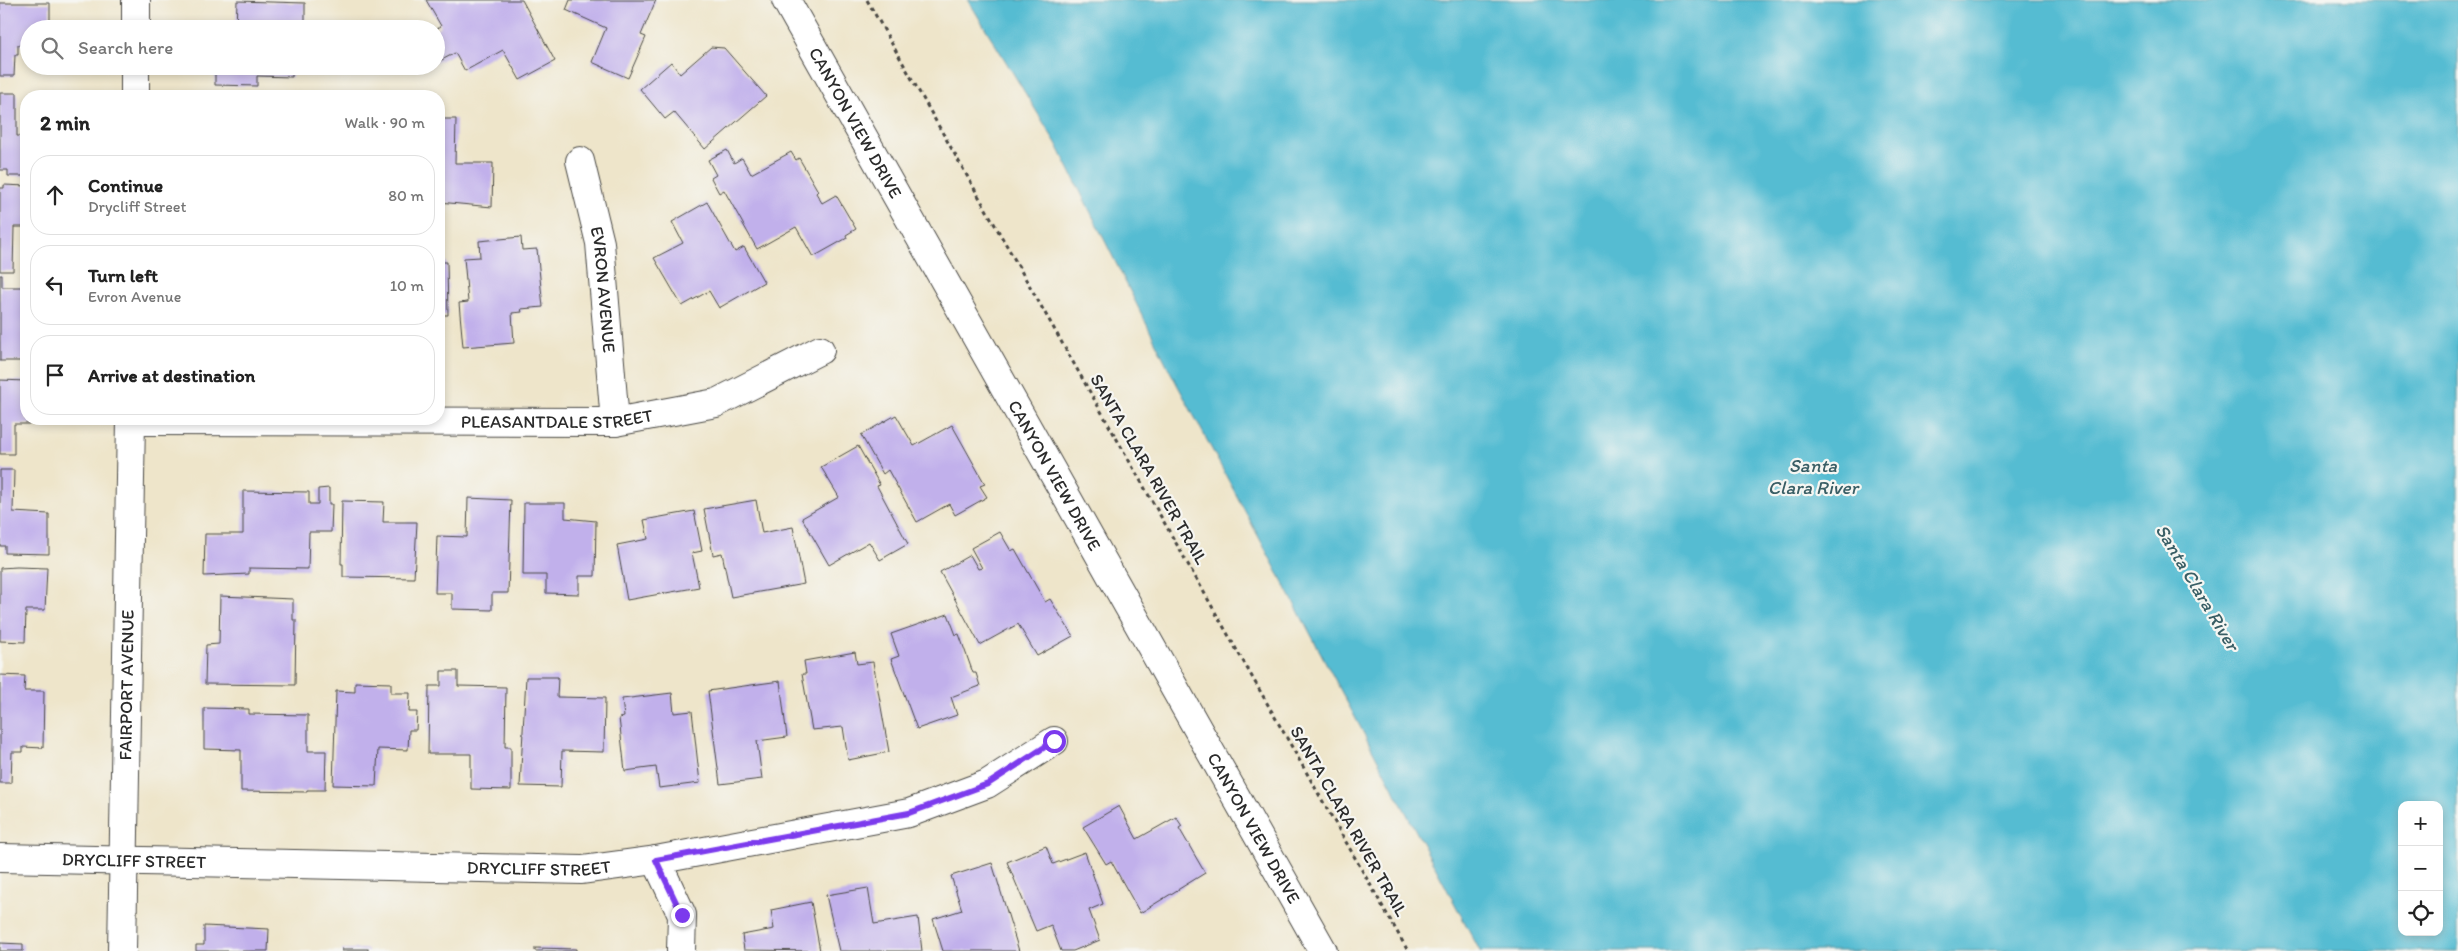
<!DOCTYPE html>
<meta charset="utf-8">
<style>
body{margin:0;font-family:Itim,sans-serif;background:#f6f6f6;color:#222}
.controls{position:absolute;right:15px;bottom:15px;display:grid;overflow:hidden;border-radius:10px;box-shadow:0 2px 8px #0003}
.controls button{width:45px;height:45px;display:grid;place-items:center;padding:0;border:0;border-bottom:1px solid #e0e0e0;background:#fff;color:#222;font:25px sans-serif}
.stop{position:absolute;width:15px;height:15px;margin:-11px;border:4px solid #7c3aed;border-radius:50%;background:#fff}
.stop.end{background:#7c3aed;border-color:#fff;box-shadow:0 1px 5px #0008}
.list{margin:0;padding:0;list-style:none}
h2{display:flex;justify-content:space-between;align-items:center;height:65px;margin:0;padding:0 20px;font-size:21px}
h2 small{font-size:16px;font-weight:400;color:#767676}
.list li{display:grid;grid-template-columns:32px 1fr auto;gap:15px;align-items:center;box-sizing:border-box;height:80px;margin:0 10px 10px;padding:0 10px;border:1px solid #e0e0e0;border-radius:20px}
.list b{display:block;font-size:19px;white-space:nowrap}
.list p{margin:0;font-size:16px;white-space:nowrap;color:#767676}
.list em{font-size:16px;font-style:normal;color:#767676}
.icon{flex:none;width:28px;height:28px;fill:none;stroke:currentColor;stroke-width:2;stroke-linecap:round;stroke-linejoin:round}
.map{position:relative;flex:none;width:2458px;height:951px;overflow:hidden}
.search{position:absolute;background:#fff;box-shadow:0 2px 8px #0003;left:20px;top:20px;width:425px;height:55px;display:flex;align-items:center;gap:12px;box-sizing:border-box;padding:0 18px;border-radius:28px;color:#767676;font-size:19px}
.panel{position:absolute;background:#fff;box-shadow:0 2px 8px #0003;left:20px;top:90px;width:425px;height:335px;border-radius:20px}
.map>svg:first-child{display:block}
</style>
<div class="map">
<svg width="2458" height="951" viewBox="0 0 2458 951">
<rect width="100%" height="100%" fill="#f6f6f2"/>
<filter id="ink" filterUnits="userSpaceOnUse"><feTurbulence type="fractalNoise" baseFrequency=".02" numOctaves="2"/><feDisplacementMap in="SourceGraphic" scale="10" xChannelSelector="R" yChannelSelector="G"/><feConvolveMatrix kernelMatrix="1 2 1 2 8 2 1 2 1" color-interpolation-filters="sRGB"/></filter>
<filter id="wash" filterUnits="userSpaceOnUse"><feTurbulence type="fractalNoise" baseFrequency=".0096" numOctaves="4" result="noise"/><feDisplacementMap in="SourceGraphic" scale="20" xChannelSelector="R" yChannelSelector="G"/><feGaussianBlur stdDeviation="1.12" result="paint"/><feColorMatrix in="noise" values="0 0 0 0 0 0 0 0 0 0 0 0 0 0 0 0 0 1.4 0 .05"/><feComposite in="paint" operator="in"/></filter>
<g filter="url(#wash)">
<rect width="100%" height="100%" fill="#eee5ca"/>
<!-- water -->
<path fill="#54bcd2" stroke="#40747e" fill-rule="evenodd" d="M968 0H2458V951H1480L1170 371 1056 143ZM2402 805H2439V932H2402Z"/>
<g id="blocks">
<!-- building -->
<g fill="#c1b0eb">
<path d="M426 0H522L555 61 520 80 503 50 465 71 455 53 436 63V29L441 26Z"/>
<path d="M570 0H656L641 35 646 37 628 78 592 62 606 28 566 10Z"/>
<path d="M237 1 305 3V29H236Z"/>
<path d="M0 3H50V29H29V45H18V55H15L14 76H0Z"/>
<path d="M711 47 724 48 766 96 705 149 674 112 665 119 640 89 671 62 680 74Z"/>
<path d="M215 66H292V77L257 76V86L215 85Z"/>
<path d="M0 93H17V136H26V176H8V170H0Z"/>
<path d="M440 119H456L455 163H493L492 207 439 202Z"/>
<path d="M727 150 734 163 742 158 751 174 791 152 796 160 799 158 818 191 816 193 822 203 836 195 856 229 846 235 847 238 813 257 796 227 757 249 724 190 719 193 711 178 716 175 708 160Z"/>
<path d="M4 185 26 186V227H14L13 271H0V188H4Z"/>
<path d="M707 202 735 252 744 247 764 282 719 308 709 291 682 306 654 258 683 243 672 222Z"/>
<path d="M521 237 522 250 537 249 543 307 521 309 522 312 512 313 514 343 463 347 459 303 468 302 464 258 480 257 479 241Z"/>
<path d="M439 262H447L448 315H439Z"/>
<path d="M0 275H2V287H26V361H0Z"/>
<path d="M0 380 26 381V419H51V424H14V454H0Z"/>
<path d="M896 415 914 446 952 425 985 484 980 486 987 497 955 515 949 504 917 522 888 470 883 474 861 435Z"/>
<path d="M858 446 880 485 877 486 908 544 880 560 869 542 829 565 802 518 839 497 821 467Z"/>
<path d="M0 470H14L13 512 49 514V554L5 553V546H0Z"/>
<path d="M329 488V504H332L331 532H309L308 569 249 568V574L204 576 205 534H243V491L309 492V504H318V489Z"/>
<path d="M468 498 511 500 508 593H492V610L452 609V593H435L437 536 467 537Z"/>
<path d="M756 500 762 533 793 527 804 584 731 597 722 553 713 555 704 509Z"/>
<path d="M342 501 384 502 383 522H417L414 578 343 577V564H341Z"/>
<path d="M524 503H565V518L596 521 595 576H579V594L546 593V575H523Z"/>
<path d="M694 511 702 551 692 553 699 587 627 600 617 545 648 539 644 520Z"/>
<path d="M1000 532 1011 551 1015 549 1045 602 1050 599 1073 636 1037 656 1018 624 980 645 940 572 970 555 978 569 982 568 971 548Z"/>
<path d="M17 567 47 568 45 610H26L25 642 0 641V568Z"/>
<path d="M220 596 293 599V620H296L295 685 205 684 206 645 219 644Z"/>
<path d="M948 614 956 635 959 634 973 673H976L980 686 951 697 957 715 917 729 891 659 899 656 891 634Z"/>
<path d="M855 652 857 664 873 662 889 752 848 760 843 727 812 730 802 674H806L804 661Z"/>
<path d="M441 671H458V686L506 687 505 747H511V790L471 789V754H428L429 686H441Z"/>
<path d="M0 675 25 676 24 691H44L43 748 23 747V752H12L11 783H0Z"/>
<path d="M526 677H558L557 697 605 698 604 752 562 751 561 787 520 786Z"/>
<path d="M780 681 787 737 757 741 762 779 720 784 708 691Z"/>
<path d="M355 682 391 683V693H410L409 712H417L416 730H409L408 750 378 749 376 786 333 785 336 691 355 692Z"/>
<path d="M672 693 674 713 692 711 700 783 659 788 656 767 625 771 619 718 624 717 622 699Z"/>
<path d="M204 708 249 709V714L308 715V751H326L325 790H307V792L241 791V750L204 749Z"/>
<path d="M1119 806 1137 839 1176 817 1182 826 1179 828 1205 873 1140 913 1111 861 1106 864 1083 827Z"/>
<path d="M1046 846 1053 864 1085 852 1103 904 1089 910 1100 940 1073 951H1061L1051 925 1036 931 1007 862Z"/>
<path d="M992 863 1019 951H943L933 919 962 910 951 876Z"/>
<path d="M868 888 874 924 918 917 922 951H839L826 895Z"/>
<path d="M811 902 820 951 744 950 742 935 774 929 771 910Z"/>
<path d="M204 926 269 929 268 951H196V945H204Z"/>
<path d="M0 943 23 944V951H0Z"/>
<path d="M535 948 576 949V951H535Z"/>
<rect x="342" y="949" width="26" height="2"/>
</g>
</g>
</g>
<g filter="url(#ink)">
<use href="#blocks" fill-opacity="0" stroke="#484743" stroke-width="1"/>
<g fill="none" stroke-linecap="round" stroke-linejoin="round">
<defs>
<g id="minor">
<path id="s1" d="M786 0 1323 951"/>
<path d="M136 29V0"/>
<path d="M135 96V66"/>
<path id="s2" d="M580 161 600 243 615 422"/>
<path id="s3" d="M131 421 615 422 716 403 820 350"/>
<path id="s4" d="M0 858 582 870 656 860 909 813 987 784 1054 741"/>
<path d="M656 860 682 915 681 951"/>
<path id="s5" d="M122 951 131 419"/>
</g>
</defs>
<!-- minor casing -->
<use href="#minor" stroke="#484743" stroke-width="30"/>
<!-- path -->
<path stroke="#484743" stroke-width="3" stroke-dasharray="4 4" stroke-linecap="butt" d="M867 0 1408 951"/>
<!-- minor -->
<use href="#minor" stroke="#fff" stroke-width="28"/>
</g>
</g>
<g fill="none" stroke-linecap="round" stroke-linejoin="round" filter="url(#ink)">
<!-- route -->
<path stroke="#7c3aed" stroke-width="6" d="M682 915 656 860 909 813 988 784 1054 741"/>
</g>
<g text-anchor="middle" stroke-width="4.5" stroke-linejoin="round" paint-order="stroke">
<!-- street labels -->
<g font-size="18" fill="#2b2b2b" stroke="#f6f6f2">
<text dy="6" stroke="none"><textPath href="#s1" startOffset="141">CANYON VIEW DRIVE</textPath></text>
<text dy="6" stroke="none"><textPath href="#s2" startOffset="131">EVRON AVENUE</textPath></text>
<text dy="6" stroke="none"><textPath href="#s3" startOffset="426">PLEASANTDALE STREET</textPath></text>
<text transform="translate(1149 469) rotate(60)" y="6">SANTA CLARA RIVER TRAIL</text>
<text dy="6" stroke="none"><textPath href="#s1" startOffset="546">CANYON VIEW DRIVE</textPath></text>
<text dy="6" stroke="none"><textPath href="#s5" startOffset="266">FAIRPORT AVENUE</textPath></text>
<text transform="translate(1349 821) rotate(60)" y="6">SANTA CLARA RIVER TRAIL</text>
<text dy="6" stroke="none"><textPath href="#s1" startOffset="951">CANYON VIEW DRIVE</textPath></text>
<text dy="6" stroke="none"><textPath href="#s4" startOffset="134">DRYCLIFF STREET</textPath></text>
<text dy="6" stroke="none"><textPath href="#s4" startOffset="539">DRYCLIFF STREET</textPath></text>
</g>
<!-- water labels -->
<g font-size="19" font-style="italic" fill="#395e65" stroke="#f6f6f2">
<text x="1813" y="472">Santa<tspan x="1813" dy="22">Clara River</tspan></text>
<text transform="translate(2198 587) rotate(59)" y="7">Santa Clara River</text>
</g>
</g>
</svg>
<div class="controls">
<button>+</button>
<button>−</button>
<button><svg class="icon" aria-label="locate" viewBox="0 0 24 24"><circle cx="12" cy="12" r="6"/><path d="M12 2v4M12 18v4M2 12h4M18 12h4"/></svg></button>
</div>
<div class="stop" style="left:1054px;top:741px"></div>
<div class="stop end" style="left:682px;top:915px"></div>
<div class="search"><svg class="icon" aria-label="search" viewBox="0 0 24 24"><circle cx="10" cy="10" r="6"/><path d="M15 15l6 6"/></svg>Search here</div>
<section class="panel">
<h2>2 min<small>Walk · 90 m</small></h2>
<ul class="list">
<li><svg class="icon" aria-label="ahead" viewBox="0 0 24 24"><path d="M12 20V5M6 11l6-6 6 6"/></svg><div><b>Continue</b><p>Drycliff Street</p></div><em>80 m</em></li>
<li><svg class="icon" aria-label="left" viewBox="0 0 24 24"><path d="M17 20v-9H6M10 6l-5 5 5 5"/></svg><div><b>Turn left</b><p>Evron Avenue</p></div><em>10 m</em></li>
<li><svg class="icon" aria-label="arrive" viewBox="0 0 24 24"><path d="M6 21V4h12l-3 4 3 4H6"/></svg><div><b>Arrive at destination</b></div></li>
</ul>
</section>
</div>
